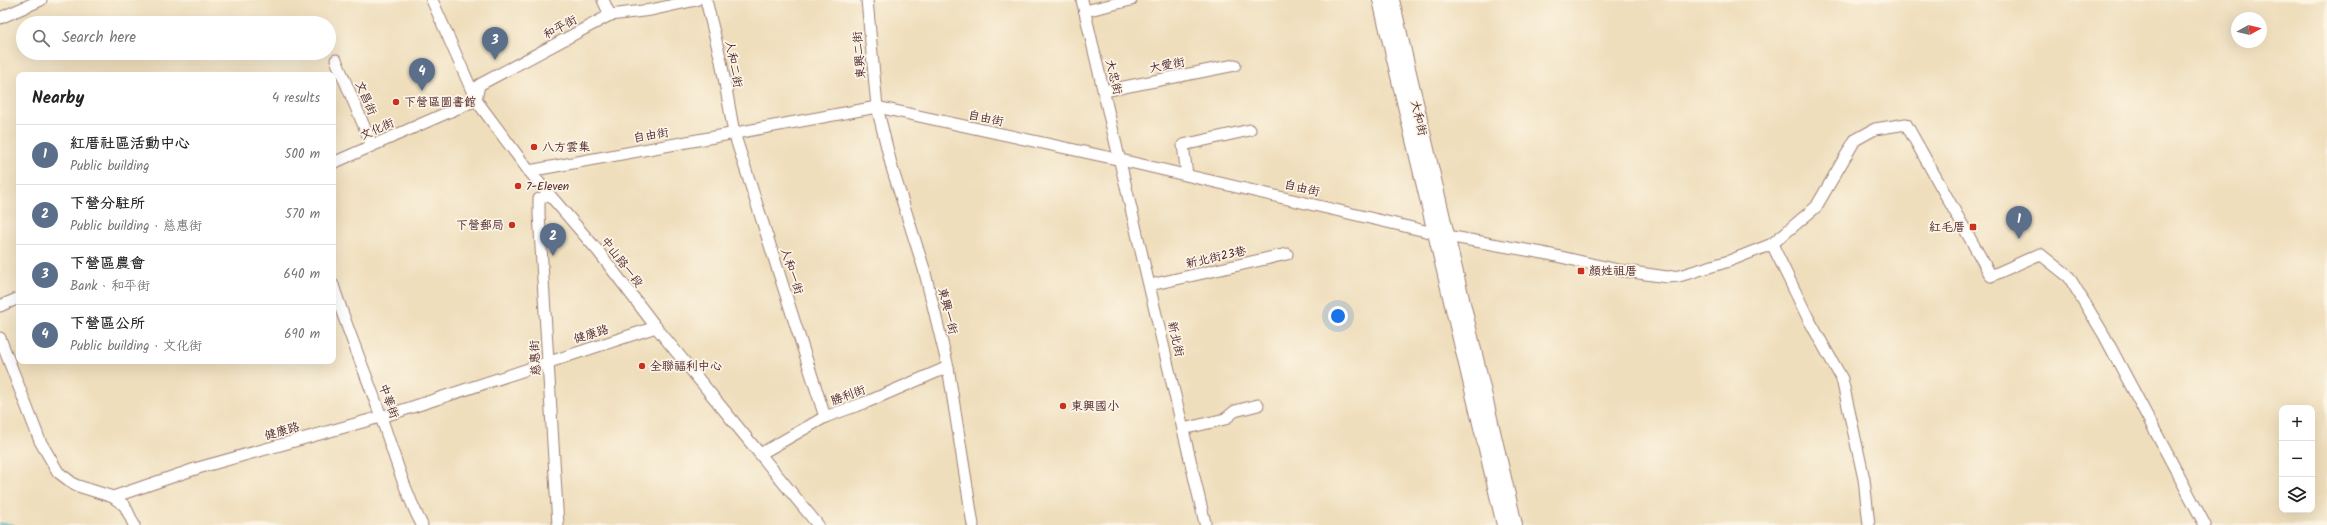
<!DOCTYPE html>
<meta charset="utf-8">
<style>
body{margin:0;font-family:Kalam,"LXGW WenKai TC",sans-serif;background:#f2f2f2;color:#222}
.controls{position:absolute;right:12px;bottom:12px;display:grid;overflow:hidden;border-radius:8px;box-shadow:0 4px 16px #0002}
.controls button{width:36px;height:36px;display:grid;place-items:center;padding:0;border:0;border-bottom:1px solid #e0e0e0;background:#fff;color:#222;font:20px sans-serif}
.compass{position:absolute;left:2231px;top:12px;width:36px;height:36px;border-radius:50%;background:#fff;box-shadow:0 4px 16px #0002;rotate:82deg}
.you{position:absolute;left:1338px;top:316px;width:14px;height:14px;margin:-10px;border:3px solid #fff;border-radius:50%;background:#1a73e8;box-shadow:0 0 0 6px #1a73e833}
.badge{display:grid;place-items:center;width:26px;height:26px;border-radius:50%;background:#c8321e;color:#fff;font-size:13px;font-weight:700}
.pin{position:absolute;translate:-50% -33px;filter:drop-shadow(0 1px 2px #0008)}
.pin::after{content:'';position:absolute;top:21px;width:14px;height:12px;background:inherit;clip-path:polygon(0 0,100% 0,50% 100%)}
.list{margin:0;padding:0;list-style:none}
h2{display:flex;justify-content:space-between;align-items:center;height:52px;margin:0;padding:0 16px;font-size:17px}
h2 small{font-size:13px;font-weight:400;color:#767676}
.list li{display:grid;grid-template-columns:26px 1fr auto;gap:12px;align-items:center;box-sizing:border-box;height:60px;padding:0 16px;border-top:1px solid #e0e0e0}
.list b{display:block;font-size:15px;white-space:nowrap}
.list p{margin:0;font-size:13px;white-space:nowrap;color:#767676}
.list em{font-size:13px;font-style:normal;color:#767676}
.icon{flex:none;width:22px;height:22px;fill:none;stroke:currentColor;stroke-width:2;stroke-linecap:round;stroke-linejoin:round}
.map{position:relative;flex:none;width:2327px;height:525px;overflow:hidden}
.search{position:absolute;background:#fff;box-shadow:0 4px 16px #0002;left:16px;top:16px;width:320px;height:44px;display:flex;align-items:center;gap:10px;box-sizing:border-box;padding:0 14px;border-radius:22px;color:#767676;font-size:15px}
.panel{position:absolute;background:#fff;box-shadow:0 4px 16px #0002;left:16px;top:72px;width:320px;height:292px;border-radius:8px}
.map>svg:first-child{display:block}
</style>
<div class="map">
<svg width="2327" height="525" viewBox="0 0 2327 525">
<rect width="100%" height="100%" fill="#fcf5e5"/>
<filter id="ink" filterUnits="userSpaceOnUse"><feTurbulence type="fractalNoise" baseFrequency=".025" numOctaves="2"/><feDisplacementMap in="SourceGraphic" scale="8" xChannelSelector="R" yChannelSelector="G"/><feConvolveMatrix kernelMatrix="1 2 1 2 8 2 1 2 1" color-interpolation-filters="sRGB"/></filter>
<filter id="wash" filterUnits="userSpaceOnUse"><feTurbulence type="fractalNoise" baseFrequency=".012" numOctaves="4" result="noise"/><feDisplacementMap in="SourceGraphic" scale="16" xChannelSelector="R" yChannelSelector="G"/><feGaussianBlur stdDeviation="0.9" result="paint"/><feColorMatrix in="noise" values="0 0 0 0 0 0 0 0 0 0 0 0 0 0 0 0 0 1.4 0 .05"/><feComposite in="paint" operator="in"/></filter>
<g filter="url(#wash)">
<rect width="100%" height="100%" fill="#efdebc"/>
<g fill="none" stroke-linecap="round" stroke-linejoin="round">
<!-- stream -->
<path stroke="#3faebb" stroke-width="2.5" d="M0 524 13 525"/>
</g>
</g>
<g filter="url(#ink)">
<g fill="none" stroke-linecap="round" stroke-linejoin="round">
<defs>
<g id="minor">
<path d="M432 0 476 100 529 171 598 251 656 327 818 525"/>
<path d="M603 0 610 15"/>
<path d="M706 0 721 61 734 133 825 417"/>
<path d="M867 0 877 107 892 168 924 269 948 367 973 525"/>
<path d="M1082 0 1205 523"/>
<path d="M1085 11 1131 0"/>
<path d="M0 18 41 0"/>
<path d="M336 60 372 145"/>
<path d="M1104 91 1235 65"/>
<path d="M476 100 479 85 610 15 651 10 696 0"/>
<path d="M333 163 476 100"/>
<path d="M529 171 877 107 1121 160 1447 236 1543 253 1618 270 1667 277 1679 276 1729 261 1772 244 1816 207 1855 140 1875 129 1906 124 1991 276 2040 254 2069 277 2104 335 2205 525"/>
<path d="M1187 175 1183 145 1250 130"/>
<path d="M549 195 539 199V214L558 525"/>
<path d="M1772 244 1808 318 1842 379 1864 479 1869 525"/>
<path d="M333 285C347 330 366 373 381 417 394 454 404 490 422 525"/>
<path d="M1150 285 1287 254"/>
<path d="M0 306 19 298"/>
<path d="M0 338 40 441 58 472 75 485 113 497 198 468 391 414 656 327"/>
<path d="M1183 429 1225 419 1235 411 1258 405"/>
<path d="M760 454 825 417 867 402 948 367"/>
<path d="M113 497 125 506 134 525"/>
</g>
<g id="major">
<path d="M1380 0 1504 525"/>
<path d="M1392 0 1515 525"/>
</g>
</defs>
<!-- minor casing -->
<use href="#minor" stroke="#9c7e74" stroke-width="13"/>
<!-- major casing -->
<use href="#major" stroke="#9c7e74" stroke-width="16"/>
<!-- minor -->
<use href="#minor" stroke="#fff" stroke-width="11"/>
<!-- major -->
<use href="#major" stroke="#fff" stroke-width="14"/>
</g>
</g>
<!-- markers -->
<g fill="#c8321e" stroke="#fcf5e5" stroke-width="1.5">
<circle cx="396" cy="102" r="4"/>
<circle cx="534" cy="147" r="4"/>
<circle cx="518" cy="186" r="4"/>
<circle cx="512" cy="225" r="4"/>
<rect x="1969" y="223" width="8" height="8" rx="2"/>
<rect x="1577" y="267" width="8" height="8" rx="2"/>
<circle cx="642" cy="366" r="4"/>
<circle cx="1063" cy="406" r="4"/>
</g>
<g text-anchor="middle" stroke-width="3.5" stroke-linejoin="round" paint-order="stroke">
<!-- street labels -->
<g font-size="12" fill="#4a1f2b" stroke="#fcf5e5">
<text transform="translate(560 27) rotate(-28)" y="4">和平街</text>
<text transform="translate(859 55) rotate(-95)" y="4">東興二街</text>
<text transform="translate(734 64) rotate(79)" y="4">人和二街</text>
<text transform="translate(1167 65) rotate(-11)" y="4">大愛街</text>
<text transform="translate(1114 77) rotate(76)" y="4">大忠街</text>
<text transform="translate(366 98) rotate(67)" y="4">文昌街</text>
<text transform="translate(986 118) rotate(12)" y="4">自由街</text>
<text transform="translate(1419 118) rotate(77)" y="4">大和街</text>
<text transform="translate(377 129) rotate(-24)" y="4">文化街</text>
<text transform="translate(651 135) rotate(-10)" y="4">自由街</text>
<text transform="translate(1302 188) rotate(13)" y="4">自由街</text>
<text transform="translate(1216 257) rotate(-13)" y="4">新北街23巷</text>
<text transform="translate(622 262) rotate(52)" y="4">中山路一段</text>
<text transform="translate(792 271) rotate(72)" y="4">人和一街</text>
<text transform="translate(948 311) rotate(76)" y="4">東興一街</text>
<text transform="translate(591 334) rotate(-17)" y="4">健康路</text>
<text transform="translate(1176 339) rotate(77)" y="4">新北街</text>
<text transform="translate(535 358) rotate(-93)" y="4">慈惠街</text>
<text transform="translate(848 395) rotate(-20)" y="4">勝利街</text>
<text transform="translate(389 401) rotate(70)" y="4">中華街</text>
<text transform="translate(282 431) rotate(-16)" y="4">健康路</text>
</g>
<!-- poi labels -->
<g font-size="12" fill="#4a1f2b" stroke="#fcf5e5" text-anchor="start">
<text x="404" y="106">下營區圖書館</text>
<text x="542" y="151">八方雲集</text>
<text x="526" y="190">7-Eleven</text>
<text x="504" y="229" text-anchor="end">下營郵局</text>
<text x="1965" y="231" text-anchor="end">紅毛厝</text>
<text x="1589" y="275">顏姓祖厝</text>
<text x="650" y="370">全聯福利中心</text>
<text x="1071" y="410">東興國小</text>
</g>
</g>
</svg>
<div class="controls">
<button>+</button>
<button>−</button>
<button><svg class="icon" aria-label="layers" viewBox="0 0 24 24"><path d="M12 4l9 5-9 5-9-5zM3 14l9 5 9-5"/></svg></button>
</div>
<svg class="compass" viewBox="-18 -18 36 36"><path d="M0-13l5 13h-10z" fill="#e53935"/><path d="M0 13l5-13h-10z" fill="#767676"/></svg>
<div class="you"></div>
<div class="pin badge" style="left:2019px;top:239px;background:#5c6f8a">1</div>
<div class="pin badge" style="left:553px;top:256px;background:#5c6f8a">2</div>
<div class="pin badge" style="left:495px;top:60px;background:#5c6f8a">3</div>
<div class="pin badge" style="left:422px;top:91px;background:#5c6f8a">4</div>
<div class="search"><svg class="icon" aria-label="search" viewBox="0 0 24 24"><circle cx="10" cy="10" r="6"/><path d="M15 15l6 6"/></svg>Search here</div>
<section class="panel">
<h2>Nearby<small>4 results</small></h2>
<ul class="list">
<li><span class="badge" style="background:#5c6f8a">1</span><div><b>紅厝社區活動中心</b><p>Public building</p></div><em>500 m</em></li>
<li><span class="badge" style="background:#5c6f8a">2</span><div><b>下營分駐所</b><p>Public building · 慈惠街</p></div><em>570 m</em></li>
<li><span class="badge" style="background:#5c6f8a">3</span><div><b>下營區農會</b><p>Bank · 和平街</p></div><em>640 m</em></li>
<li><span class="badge" style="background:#5c6f8a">4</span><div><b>下營區公所</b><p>Public building · 文化街</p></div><em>690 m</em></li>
</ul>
</section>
</div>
